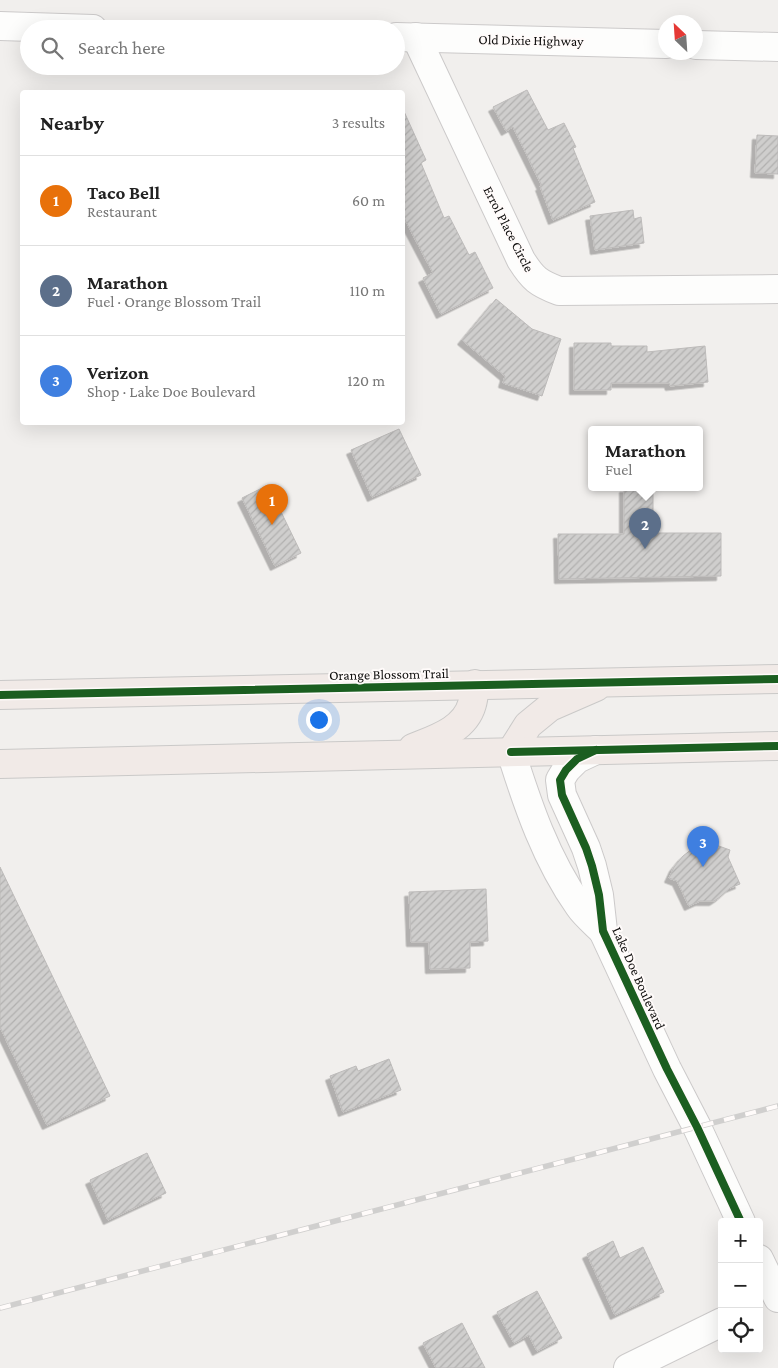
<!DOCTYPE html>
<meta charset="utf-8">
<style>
body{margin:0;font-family:"Crimson Pro",serif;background:#f2f2f2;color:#222}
.controls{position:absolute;right:15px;bottom:15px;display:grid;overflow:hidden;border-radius:5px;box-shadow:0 5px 20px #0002}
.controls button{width:45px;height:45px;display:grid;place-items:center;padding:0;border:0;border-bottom:1px solid #e0e0e0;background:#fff;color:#222;font:25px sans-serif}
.compass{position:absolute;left:658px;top:15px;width:45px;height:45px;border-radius:50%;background:#fff;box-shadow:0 5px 20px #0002;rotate:335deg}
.you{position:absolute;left:318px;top:719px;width:18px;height:18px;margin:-12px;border:4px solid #fff;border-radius:50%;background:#1a73e8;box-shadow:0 0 0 8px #1a73e833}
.badge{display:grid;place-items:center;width:32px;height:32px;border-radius:50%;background:#5f5d5c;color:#fff;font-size:16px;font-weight:700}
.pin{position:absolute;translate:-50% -41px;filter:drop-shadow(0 1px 2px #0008)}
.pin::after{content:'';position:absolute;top:26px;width:18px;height:15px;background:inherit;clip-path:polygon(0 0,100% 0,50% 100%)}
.popup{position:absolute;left:588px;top:426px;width:115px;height:65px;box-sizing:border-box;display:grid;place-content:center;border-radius:5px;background:#fff;filter:drop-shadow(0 1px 4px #0005);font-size:16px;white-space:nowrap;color:#767676}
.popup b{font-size:19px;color:#222}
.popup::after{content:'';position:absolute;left:50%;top:100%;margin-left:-10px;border:10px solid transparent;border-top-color:#fff}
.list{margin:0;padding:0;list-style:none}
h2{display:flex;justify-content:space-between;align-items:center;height:65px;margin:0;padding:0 20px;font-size:21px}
h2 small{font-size:16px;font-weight:400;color:#767676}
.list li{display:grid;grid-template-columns:32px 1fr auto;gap:15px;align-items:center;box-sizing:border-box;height:90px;padding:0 20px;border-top:1px solid #e0e0e0}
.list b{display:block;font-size:19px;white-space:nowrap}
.list p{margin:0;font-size:16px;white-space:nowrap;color:#767676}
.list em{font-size:16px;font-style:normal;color:#767676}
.icon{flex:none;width:28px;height:28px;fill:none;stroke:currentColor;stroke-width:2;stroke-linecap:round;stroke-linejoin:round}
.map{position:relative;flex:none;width:778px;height:1368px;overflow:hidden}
.search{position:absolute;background:#fff;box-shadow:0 5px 20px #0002;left:20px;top:20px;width:385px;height:55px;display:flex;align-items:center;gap:12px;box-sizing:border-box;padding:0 18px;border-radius:28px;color:#767676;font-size:19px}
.panel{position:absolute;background:#fff;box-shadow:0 5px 20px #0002;left:20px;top:90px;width:385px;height:335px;border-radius:5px}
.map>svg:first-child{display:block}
</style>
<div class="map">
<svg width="778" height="1368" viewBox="0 0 778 1368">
<defs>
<pattern id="building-hatch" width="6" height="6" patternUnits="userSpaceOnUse" patternTransform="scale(1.25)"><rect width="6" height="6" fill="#cfcecd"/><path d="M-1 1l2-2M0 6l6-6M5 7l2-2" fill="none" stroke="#b1b0af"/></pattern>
<filter id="shadow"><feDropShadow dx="-4.5" dy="4.5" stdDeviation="0" flood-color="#0004"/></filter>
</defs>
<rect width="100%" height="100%" fill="#f1efed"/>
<!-- building -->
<g fill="url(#building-hatch)" stroke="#bdbbba" filter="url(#shadow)">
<path d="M527 90 548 130 564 123 576 147 573 148 595 202 553 220 540 186H542L513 127 506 131 493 107Z"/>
<path d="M402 107 426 160 421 163 444 218 449 216 469 255 475 252 493 288 441 314 423 278 433 273 402 214Z"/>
<path d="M757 135 778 136V174L755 173Z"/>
<path d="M633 210 634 219 641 217 644 243 595 250 590 216Z"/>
<path d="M496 299 532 329 561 339 542 396 503 383 505 376 462 340Z"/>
<path d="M574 343H611V346H647V352L705 346 708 382 670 386 669 383H611V390H574Z"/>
<path d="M399 429 421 475 372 497 351 450Z"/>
<path d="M268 485 301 553 275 566 242 498Z"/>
<path d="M624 488H653V533H721V576L559 579 558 534H624Z"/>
<path d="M716 845 730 850 728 857 740 884 730 888 720 897 714 901H700L689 906 677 881 669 878 674 867 683 856 692 849 702 846Z"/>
<path d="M0 867 110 1096 47 1125 0 1027Z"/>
<path d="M486 889 488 941 470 942V968L430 969 429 942H411L409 892Z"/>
<path d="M389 1059 401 1090 343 1112 330 1076 356 1066 358 1071Z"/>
<path d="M147 1153 166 1193 108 1220 90 1180Z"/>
<path d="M613 1241 620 1258 643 1247 664 1292 615 1315 587 1254Z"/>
<path d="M537 1291 562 1338 537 1351 529 1335 514 1343 497 1312Z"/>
<path d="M462 1323 485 1368H436L423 1343Z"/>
</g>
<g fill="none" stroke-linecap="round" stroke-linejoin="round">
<defs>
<g id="minor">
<path d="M0 26 93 29"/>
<path d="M396 37 666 44"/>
<path d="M416 37 521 260C533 279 538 283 559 291L778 289"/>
<path d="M696 45 778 47"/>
<path d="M596 750 577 759 566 770 560 780 562 795 586 848 592 866 599 895 603 931 667 1069 697 1127 741 1222"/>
<path d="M511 752C528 806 546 859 579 906 585 915 595 923 603 931"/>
<path d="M759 1259 778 1298"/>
<path d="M628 1368 722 1322"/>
</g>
<g id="major">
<path d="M0 695 778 679"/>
<path d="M413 748C435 739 465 730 472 704 474 698 474 691 475 684"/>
<path d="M511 752 528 725 550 707 596 687"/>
<path d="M0 764 778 746"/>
</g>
</defs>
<!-- minor casing -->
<use href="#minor" stroke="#cccaca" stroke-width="30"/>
<!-- major casing -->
<use href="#major" stroke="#cac9c8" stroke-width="30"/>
<!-- minor -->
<use href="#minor" stroke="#fdfdfc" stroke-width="28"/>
<!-- major -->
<use href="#major" stroke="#f1eae7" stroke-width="28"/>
<defs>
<path id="rail" d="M0 1308 778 1106"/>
</defs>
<!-- rail casing -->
<use href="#rail" stroke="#d0cfce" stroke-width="5.5"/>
<!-- rail -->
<use href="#rail" stroke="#fffbfa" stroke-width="4" stroke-dasharray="11" stroke-linecap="butt"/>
<defs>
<g id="cycleway">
<path d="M0 695 778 679"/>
<path d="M596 750 577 759 566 770 560 780 562 795 586 848 592 866 599 895 603 931 667 1069 697 1127 741 1222"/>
<path d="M511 752 778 746"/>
</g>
</defs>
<!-- cycleway casing -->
<use href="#cycleway" stroke="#fffbfa" stroke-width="11"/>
<!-- cycleway -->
<use href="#cycleway" stroke="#1b5e20" stroke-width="8"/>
</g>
<g text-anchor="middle" stroke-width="4" stroke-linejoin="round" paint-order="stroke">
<!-- street labels -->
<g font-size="14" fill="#100f0e" stroke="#fffbfa">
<text transform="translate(531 40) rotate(1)" y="5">Old Dixie Highway</text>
<text transform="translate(509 229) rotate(63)" y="5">Errol Place Circle</text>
<text transform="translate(389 674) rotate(-1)" y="5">Orange Blossom Trail</text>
<text transform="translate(639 978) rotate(66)" y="5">Lake Doe Boulevard</text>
</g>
</g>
</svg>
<div class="controls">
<button>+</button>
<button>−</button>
<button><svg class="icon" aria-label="locate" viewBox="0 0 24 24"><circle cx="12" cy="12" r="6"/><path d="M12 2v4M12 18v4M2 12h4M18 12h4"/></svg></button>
</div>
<svg class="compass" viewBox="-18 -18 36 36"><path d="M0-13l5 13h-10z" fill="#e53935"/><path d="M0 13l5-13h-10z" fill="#767676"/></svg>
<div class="you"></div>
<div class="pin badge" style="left:272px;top:525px;background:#e8710a">1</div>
<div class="pin badge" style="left:645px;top:549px;background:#5c6f8a">2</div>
<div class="popup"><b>Marathon</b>Fuel</div>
<div class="pin badge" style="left:703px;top:867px;background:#3f7fe0">3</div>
<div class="search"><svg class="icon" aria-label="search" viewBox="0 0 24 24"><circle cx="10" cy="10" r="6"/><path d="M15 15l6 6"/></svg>Search here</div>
<section class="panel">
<h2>Nearby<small>3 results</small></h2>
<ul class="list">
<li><span class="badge" style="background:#e8710a">1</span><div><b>Taco Bell</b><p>Restaurant</p></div><em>60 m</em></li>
<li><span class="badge" style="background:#5c6f8a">2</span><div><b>Marathon</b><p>Fuel · Orange Blossom Trail</p></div><em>110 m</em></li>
<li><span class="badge" style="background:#3f7fe0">3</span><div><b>Verizon</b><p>Shop · Lake Doe Boulevard</p></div><em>120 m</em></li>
</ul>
</section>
</div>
